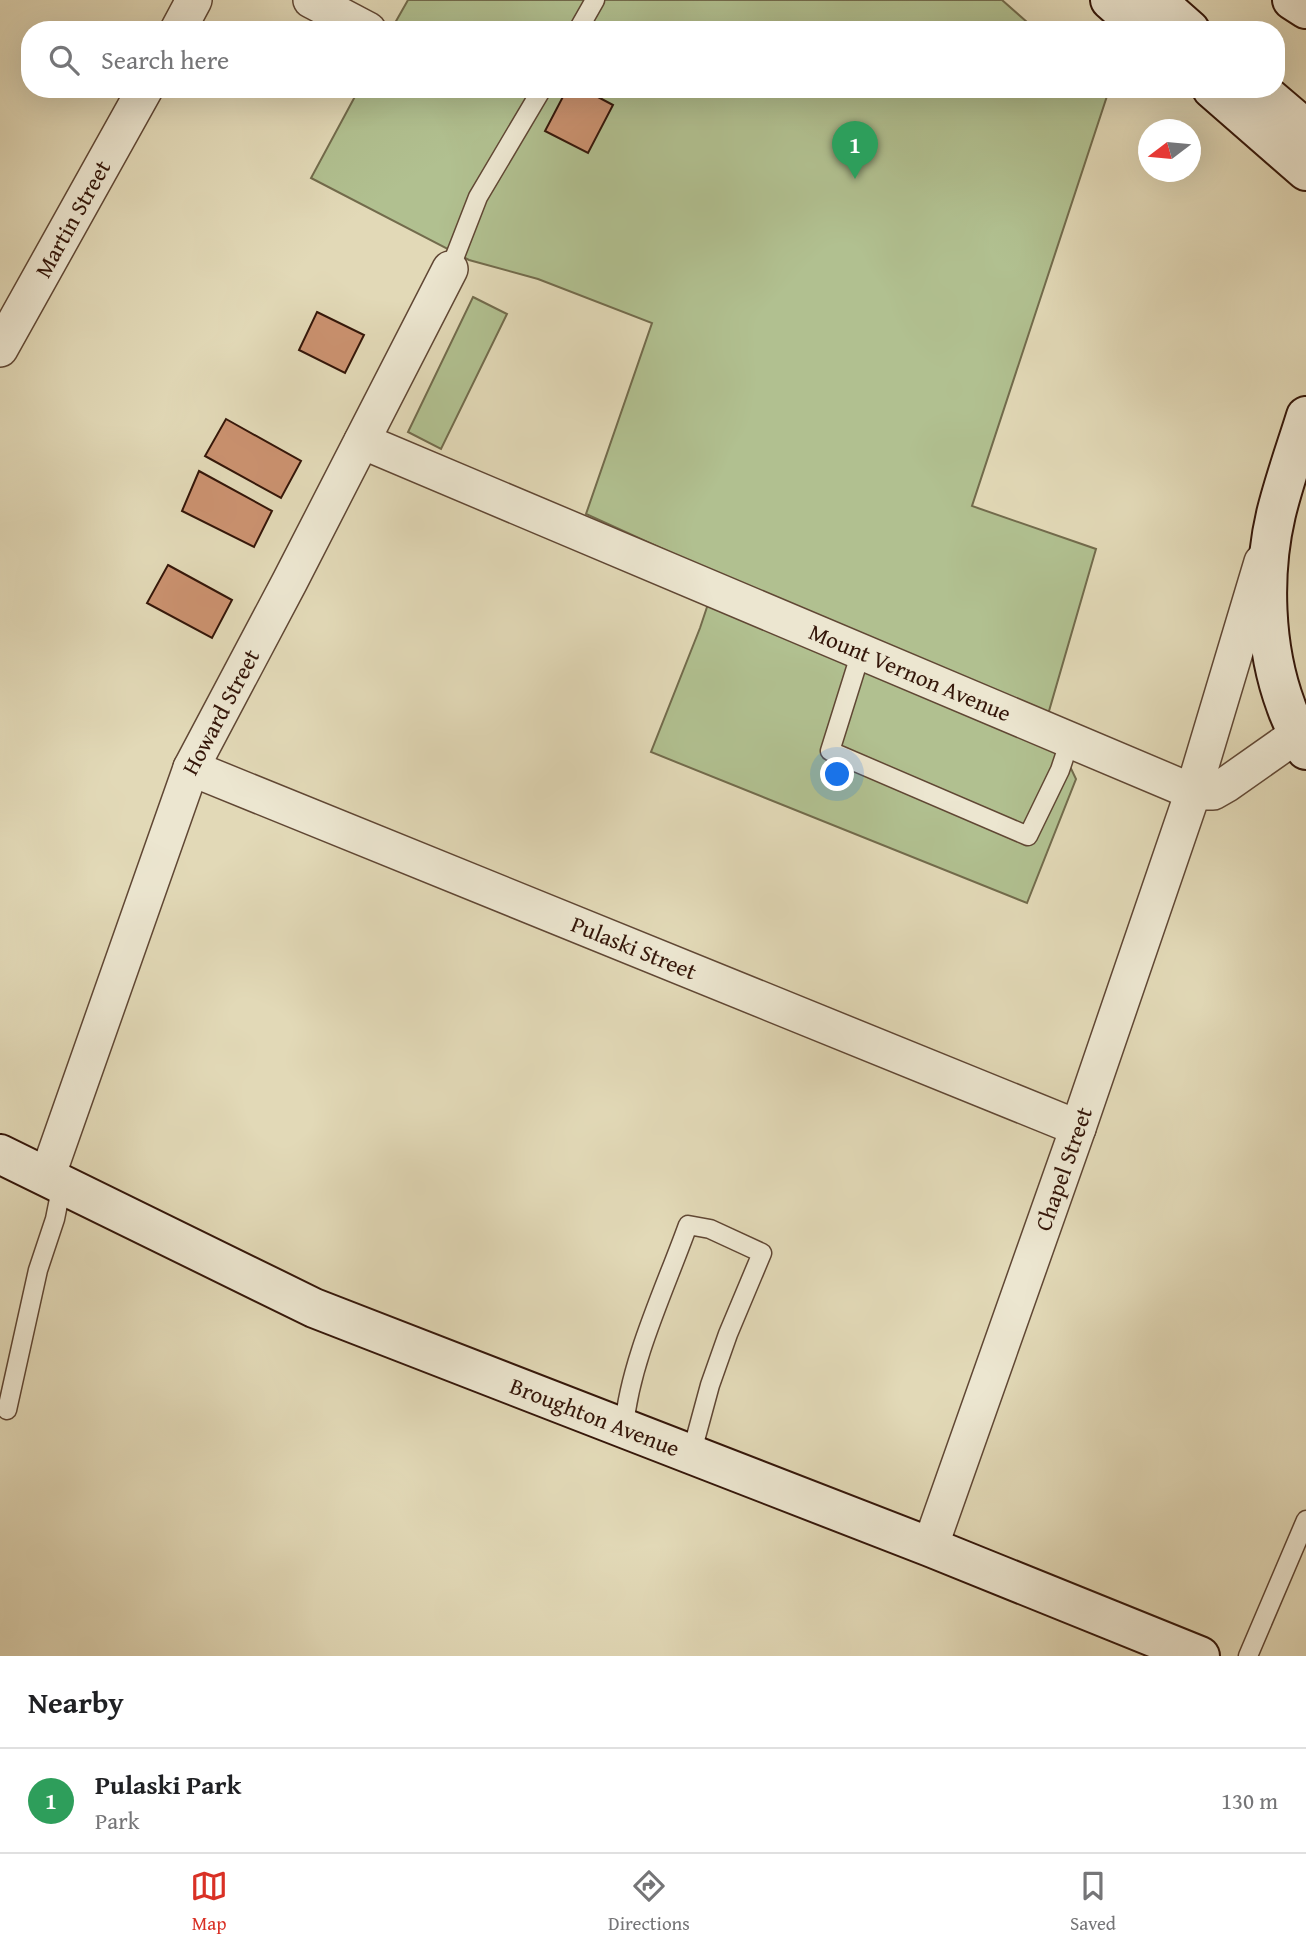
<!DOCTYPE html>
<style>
body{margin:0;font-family:"Gentium Book Plus",serif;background:#f2f2f2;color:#202124}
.compass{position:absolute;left:1138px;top:119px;width:63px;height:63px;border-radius:50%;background:#fff;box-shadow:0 7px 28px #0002;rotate:254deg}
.you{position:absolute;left:838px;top:775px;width:24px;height:24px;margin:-18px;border:5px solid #fff;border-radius:50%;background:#1a73e8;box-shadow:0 0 0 10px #1a73e833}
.badge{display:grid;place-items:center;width:46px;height:46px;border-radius:50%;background:#d93025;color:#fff;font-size:23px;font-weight:700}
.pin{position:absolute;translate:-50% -58px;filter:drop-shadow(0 2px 4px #0008)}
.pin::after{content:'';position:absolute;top:37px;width:24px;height:21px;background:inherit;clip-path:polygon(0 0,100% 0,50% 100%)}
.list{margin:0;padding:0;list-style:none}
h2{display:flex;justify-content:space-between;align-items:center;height:91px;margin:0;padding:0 28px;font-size:30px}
h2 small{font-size:23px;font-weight:400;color:#757577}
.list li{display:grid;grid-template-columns:46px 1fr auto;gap:21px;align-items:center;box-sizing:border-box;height:105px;padding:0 28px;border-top:2px solid #e0e0e0}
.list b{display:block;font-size:26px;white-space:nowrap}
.list p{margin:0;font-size:23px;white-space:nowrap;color:#757577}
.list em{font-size:23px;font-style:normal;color:#757577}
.icon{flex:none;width:38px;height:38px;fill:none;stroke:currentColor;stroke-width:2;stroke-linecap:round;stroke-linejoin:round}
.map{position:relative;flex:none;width:1306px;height:1656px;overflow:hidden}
.search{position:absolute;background:#fff;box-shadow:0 7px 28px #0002;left:21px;right:21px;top:21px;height:77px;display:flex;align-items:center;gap:18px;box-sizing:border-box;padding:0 24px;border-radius:28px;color:#757577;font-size:26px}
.sheet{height:196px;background:#fff}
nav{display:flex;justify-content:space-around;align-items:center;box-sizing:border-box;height:98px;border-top:2px solid #e0e0e0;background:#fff;font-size:19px;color:#757577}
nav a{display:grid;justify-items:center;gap:4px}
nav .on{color:#d93025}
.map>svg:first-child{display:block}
</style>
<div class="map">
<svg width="1306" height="1656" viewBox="0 0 1306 1656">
<rect width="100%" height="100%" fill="#e2d9b7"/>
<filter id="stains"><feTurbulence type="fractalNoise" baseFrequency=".00286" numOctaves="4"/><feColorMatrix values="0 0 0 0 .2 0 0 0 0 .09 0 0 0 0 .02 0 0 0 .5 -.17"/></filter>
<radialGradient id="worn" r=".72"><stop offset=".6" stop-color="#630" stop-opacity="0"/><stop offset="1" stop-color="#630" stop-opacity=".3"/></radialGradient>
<!-- green -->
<g fill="#b1c090" stroke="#726b4c" stroke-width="2">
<path d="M408 0H1002L1036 30H391Z"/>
<path d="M359 89H1104L1108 93 972 506 1096 549 1047 718 1076 779 1027 903 651 752 700 628 718 574 586 514 652 323 538 279 469 260 311 178Z"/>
<path d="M473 297 507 314 441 449 408 432Z"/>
</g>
<!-- building -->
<g fill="#cb9270" stroke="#341609" stroke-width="2">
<path d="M567 89H583L613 105 588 153 545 131Z"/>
<path d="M317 312 364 335 345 373 299 350Z"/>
<path d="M226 419 301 461 281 498 205 456Z"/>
<path d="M199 471 272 511 254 547 182 511Z"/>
<path d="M168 565 232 600 212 638 147 603Z"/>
</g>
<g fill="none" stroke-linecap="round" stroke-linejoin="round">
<defs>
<g id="lane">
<path d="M578 30 595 0"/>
<path d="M450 269 478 197 542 89"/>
<path d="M861 652 830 751 1028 836 1060 770 1070 740"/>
<path d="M7 1410 38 1270 55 1219 62 1184"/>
<path d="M624 1427C630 1361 665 1289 688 1225L710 1229 762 1253 728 1334 710 1385 691 1455"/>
<path d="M1248 1656 1306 1520"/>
</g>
<g id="street">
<path d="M311 0 368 30"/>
<path d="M178 30 194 0"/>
<path id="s1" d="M0 349 145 89"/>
<path id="s2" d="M362 441 1193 792H1213L1227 784 1298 734"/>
<path id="s3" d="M191 768 1078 1128"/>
<path id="s4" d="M47 1177 191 768 290 581 450 269"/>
<path id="s5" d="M930 1547 1078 1128 1193 792 1262 562"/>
</g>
<g id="secondary">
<path d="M1110 0 1144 30"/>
<path d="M1156 0 1190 30"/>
<path d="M1292 0 1306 9"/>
<path d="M1212 89 1306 171"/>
<path d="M1259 89 1306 129"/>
<path d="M1306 416C1296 448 1284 481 1276 514 1262 574 1264 647 1286 706 1291 721 1299 735 1306 750"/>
<path id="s6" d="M0 1154 314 1308 930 1547 1200 1656"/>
</g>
</defs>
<!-- lane casing -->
<use href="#lane" stroke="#604734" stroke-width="21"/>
<!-- street casing -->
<use href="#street" stroke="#604734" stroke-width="38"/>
<!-- secondary casing -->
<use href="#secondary" stroke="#341609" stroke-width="42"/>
<!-- lane -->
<use href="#lane" stroke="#ece6d0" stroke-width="18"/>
<!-- street -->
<use href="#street" stroke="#ece6d0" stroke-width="35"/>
<!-- secondary -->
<use href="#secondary" stroke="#ece6d0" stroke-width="38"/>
</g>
<g text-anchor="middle" stroke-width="5" stroke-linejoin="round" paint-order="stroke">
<!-- street labels -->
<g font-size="23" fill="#341609" stroke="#ece6d0">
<text dy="8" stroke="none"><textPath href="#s1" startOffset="149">Martin Street</textPath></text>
<text dy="8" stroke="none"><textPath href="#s2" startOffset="595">Mount Vernon Avenue</textPath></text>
<text dy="8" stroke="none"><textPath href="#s4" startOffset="497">Howard Street</textPath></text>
<text dy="8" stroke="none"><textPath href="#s3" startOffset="478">Pulaski Street</textPath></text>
<text dy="8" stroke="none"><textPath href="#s5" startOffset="401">Chapel Street</textPath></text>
<text dy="8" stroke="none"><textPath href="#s6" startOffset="651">Broughton Avenue</textPath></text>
</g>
</g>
<rect width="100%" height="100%" filter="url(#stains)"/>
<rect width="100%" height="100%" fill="url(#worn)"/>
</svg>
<svg class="compass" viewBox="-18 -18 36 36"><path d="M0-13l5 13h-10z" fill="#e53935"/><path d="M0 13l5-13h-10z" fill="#757577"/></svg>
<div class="you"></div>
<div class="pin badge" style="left:855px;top:179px;background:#2e9e5b">1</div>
<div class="search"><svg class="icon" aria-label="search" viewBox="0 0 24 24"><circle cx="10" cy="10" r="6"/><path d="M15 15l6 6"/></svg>Search here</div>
</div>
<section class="sheet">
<h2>Nearby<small></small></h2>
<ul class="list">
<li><span class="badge" style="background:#2e9e5b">1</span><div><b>Pulaski Park</b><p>Park</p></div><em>130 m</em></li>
</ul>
</section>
<nav>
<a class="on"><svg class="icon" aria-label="map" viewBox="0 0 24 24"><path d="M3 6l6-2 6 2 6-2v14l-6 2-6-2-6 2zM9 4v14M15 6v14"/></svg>Map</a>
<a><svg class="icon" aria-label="directions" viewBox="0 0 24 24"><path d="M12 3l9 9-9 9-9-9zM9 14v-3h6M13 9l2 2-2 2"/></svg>Directions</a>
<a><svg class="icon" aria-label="saved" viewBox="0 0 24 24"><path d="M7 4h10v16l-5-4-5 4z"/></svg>Saved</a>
</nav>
